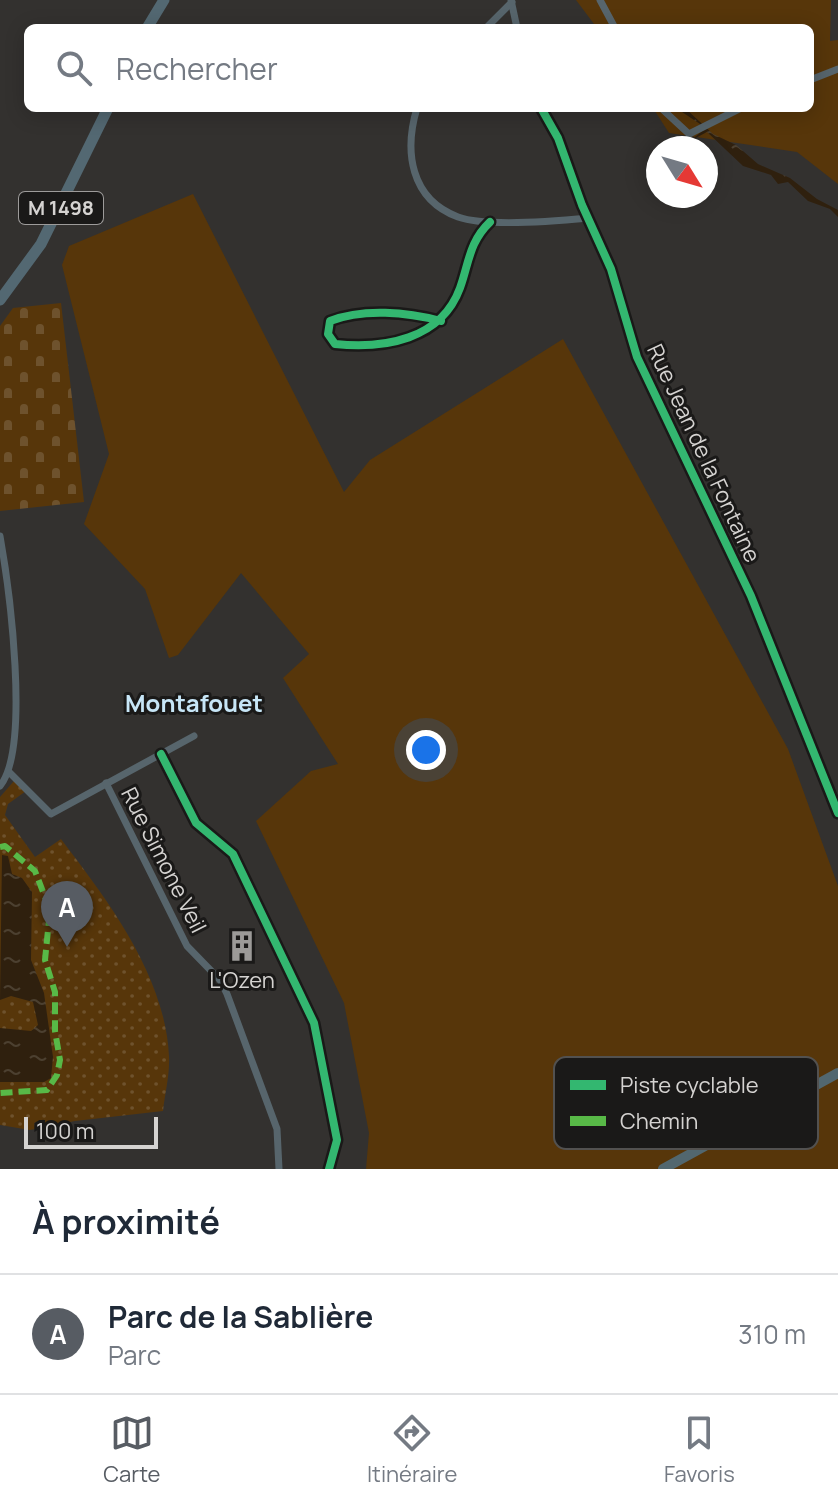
<!DOCTYPE html>
<html lang="fr">
<meta charset="utf-8">
<style>
body{margin:0;font-family:Manrope,sans-serif;background:#f2f2f3;color:#1f2937}
.compass{position:absolute;left:646px;top:136px;width:72px;height:72px;border-radius:50%;background:#fff;box-shadow:0 4px 20px #0003;rotate:127deg}
.scale{position:absolute;left:24px;bottom:20px;width:134px;box-sizing:border-box;padding-left:8px;border:4px solid #d5d3d1;border-top:0;font-size:22px;line-height:28px;white-space:nowrap;color:#d5d3d1;-webkit-text-stroke:6px #1a1918;paint-order:stroke}
.you{position:absolute;left:426px;top:750px;width:28px;height:28px;margin:-20px;border:6px solid #fff;border-radius:50%;background:#1a73e8;box-shadow:0 0 0 12px #1a73e833}
.badge{display:grid;place-items:center;width:52px;height:52px;border-radius:50%;background:#575c63;color:#fff;font-size:26px;font-weight:700}
.pin{position:absolute;translate:-50% -66px;filter:drop-shadow(0 2px 4px #0008)}
.pin::after{content:'';position:absolute;top:42px;width:28px;height:24px;background:inherit;clip-path:polygon(0 0,100% 0,50% 100%)}
.list{margin:0;padding:0;list-style:none}
h2{display:flex;justify-content:space-between;align-items:center;height:104px;margin:0;padding:0 32px;font-size:34px}
h2 small{font-size:26px;font-weight:400;color:#747a83}
.list li{display:grid;grid-template-columns:52px 1fr auto;gap:24px;align-items:center;box-sizing:border-box;height:120px;padding:0 32px;border-top:2px solid #e0e1e3}
.list b{display:block;font-size:30px;white-space:nowrap}
.list p{margin:0;font-size:26px;white-space:nowrap;color:#747a83}
.list em{font-size:26px;font-style:normal;color:#747a83}
.icon{flex:none;width:44px;height:44px;fill:none;stroke:currentColor;stroke-width:2;stroke-linecap:round;stroke-linejoin:round}
.map{position:relative;flex:none;width:838px;height:1169px;overflow:hidden}
.search{position:absolute;background:#fff;box-shadow:0 4px 20px #0003;left:24px;right:24px;top:24px;height:88px;display:flex;align-items:center;gap:20px;box-sizing:border-box;padding:0 28px;border-radius:12px;color:#747a83;font-size:30px}
.sheet{height:224px;background:#fff}
nav{display:flex;justify-content:space-around;align-items:center;box-sizing:border-box;height:112px;border-top:2px solid #e0e1e3;background:#fff;font-size:22px;color:#747a83}
nav a{display:grid;justify-items:center;gap:4px}
nav .on{color:#575c63}
.map>svg:first-child{display:block}
</style>
<div class="map">
<svg width="838" height="1169" viewBox="0 0 838 1169">
<defs>
<pattern id="cemetery-stones" width="16" height="16" patternUnits="userSpaceOnUse" patternTransform="scale(2)"><rect width="16" height="16" fill="#57360a"/><path d="M2 7V4a2 2 0 0 1 4 0v3zM10 15v-3a2 2 0 0 1 4 0v3z" fill="#6e522d"/></pattern>
<pattern id="park-dots" width="8" height="8" patternUnits="userSpaceOnUse" patternTransform="scale(2)"><rect width="8" height="8" fill="#57360a"/><path d="M2 2h.1M6 6h.1" fill="none" stroke="#6e522d" stroke-width="1.8" stroke-linecap="round"/></pattern>
<pattern id="water-ripples" width="26" height="14" patternUnits="userSpaceOnUse" patternTransform="scale(2)"><rect width="26" height="14" fill="#2f200e"/><path d="M2 4q2-2 4 0t4 0M15 11q2-2 4 0t4 0" fill="none" stroke="#4c4030"/></pattern>
</defs>
<rect width="100%" height="100%" fill="#33312f"/>
<!-- grass -->
<g fill="#57360a">
<path d="M576 0H831L830 41 838 40V184L797 152 669 133 653 108H810V28H597Z"/>
<path d="M193 194 344 492 370 460 563 339 788 749 838 886V1169H366L369 1133 344 1003 256 821 311 771 338 764 283 678 309 654 241 573 178 655 169 658 145 589 84 524 109 454 62 265 69 246Z"/>
</g>
<!-- cemetery -->
<path fill="url(#cemetery-stones)" d="M61 303 84 502 0 511V326L13 308Z"/>
<!-- park -->
<path fill="url(#park-dots)" d="M14 781 26 791 8 804 5 815 35 857 61 839C108 901 165 975 169 1056 170 1074 165 1093 163 1111L75 1121 30 1130 0 1125V797Z"/>
<!-- water -->
<g fill="url(#water-ripples)">
<path d="M676 108H685L713 134 736 145 758 164 790 178 817 199 838 210V217L830 209 808 201 788 182 778 184 771 175 743 166 707 132 690 141 706 128Z"/>
<path d="M2 855 8 856 12 874 22 878 32 892 31 960 44 993 53 1057 51 1078 44 1082H0V1028L31 1031 38 1025 33 1002 11 996 0 1000Z"/>
</g>
<g fill="none" stroke-linecap="round" stroke-linejoin="round">
<!-- street -->
<g stroke="#57656c" stroke-width="7">
<path d="M511 0 517 28"/>
<path d="M600 0 615 28"/>
<path d="M486 28 512 2"/>
<path d="M810 80 838 69"/>
<path d="M417 108C404 151 410 199 458 217 486 227 558 221 589 218"/>
<path d="M541 108 558 138 582 205 611 269 637 357 751 596 838 813"/>
<path d="M661 108 689 134 741 108"/>
<path d="M441 321C407 312 363 308 330 321L328 334 335 344C384 349 441 340 460 288 469 263 469 242 490 222"/>
<path d="M0 536C9 586 31 748 0 786"/>
<path d="M161 754 196 823 233 854 314 1023 337 1140 329 1169"/>
<path d="M9 772 51 814 194 736"/>
<path d="M106 783 187 946 220 980 227 994 277 1129 279 1169"/>
</g>
<!-- secondary -->
<path stroke="#52676f" stroke-width="10" d="M663 1169 838 1073"/>
<!-- primary -->
<g stroke="#536872" stroke-width="11">
<path d="M147 28 164 0"/>
<path d="M0 300 41 244 108 108"/>
</g>
<!-- quiet -->
<path stroke="#58b947" stroke-width="6" stroke-dasharray="12 6" stroke-linecap="butt" d="M0 847 5 846 35 871 50 910 45 960 55 992V1031L60 1060 57 1075 47 1090 0 1093"/>
<defs>
<g id="cycleway">
<path d="M541 108 558 138 582 205 611 269 637 357 751 596 838 813"/>
<path d="M441 321C407 312 363 308 330 321L328 334 335 344C384 349 441 340 460 288 469 263 469 242 490 222"/>
<path d="M161 754 196 823 233 854 314 1023 337 1140 329 1169"/>
</g>
</defs>
<!-- cycleway casing -->
<use href="#cycleway" stroke="#1a1918" stroke-width="13"/>
<!-- cycleway -->
<use href="#cycleway" stroke="#33b770" stroke-width="8"/>
</g>
<!-- icons -->
<defs>
<symbol id="building-bare" viewBox="-9 -9 18 18"><path d="M-4-6H4V6H1V3H-1V6H-4ZM-2.5-4.3h1.7v1.8h-1.7ZM.8-4.3h1.7v1.8H.8ZM-2.5-1h1.7V.8h-1.7ZM.8-1h1.7V.8H.8Z" fill="#9c9a98" stroke="#1a1918" stroke-width="2.5" paint-order="stroke"/></symbol>
</defs>
<g fill-rule="evenodd">
<use href="#building-bare" x="220" y="924" width="44" height="44"/>
</g>
<g text-anchor="middle" stroke-width="6" stroke-linejoin="round" paint-order="stroke">
<!-- shield labels -->
<rect fill="#1a1918" stroke="#9d9b9a" stroke-width="2" x="19" y="192" width="84" height="32" rx="6"/>
<g font-size="20" font-weight="bold" fill="#d5d3d1">
<text x="61" y="215">M 1498</text>
</g>
<!-- street labels -->
<g font-size="22" fill="#d5d3d1" stroke="#1a1918">
<text transform="translate(704 453) rotate(65)" y="8">Rue Jean de la Fontaine</text>
<text transform="translate(164 860) rotate(63)" y="8">Rue Simone Veil</text>
</g>
<!-- poi labels -->
<g font-size="22" fill="#d5d3d1" stroke="#1a1918">
<text x="242" y="988">L'Ozen</text>
</g>
<!-- neighbourhood labels -->
<g font-size="24" font-weight="bold" fill="#c7e6f7" stroke="#1a1918">
<text x="194" y="712">Montafouet</text>
</g>
</g>
<!-- legend -->
<rect x="554" y="1057" width="264" height="92" rx="12" fill="#1a1918" stroke="#525150" stroke-width="2"/>
<rect x="570" y="1080" width="36" height="10" fill="#33b770"/>
<rect x="570" y="1116" width="36" height="10" fill="#58b947"/>
<g font-size="22" fill="#d5d3d1">
<text x="620" y="1093">Piste cyclable</text>
<text x="620" y="1129">Chemin</text>
</g>
</svg>
<svg class="compass" viewBox="-18 -18 36 36"><path d="M0-13l5 13h-10z" fill="#e53935"/><path d="M0 13l5-13h-10z" fill="#747a83"/></svg>
<div class="scale">100 m</div>
<div class="you"></div>
<div class="pin badge" style="left:67px;top:947px">A</div>
<div class="search"><svg class="icon" aria-label="search" viewBox="0 0 24 24"><circle cx="10" cy="10" r="6"/><path d="M15 15l6 6"/></svg>Rechercher</div>
</div>
<section class="sheet">
<h2>À proximité<small></small></h2>
<ul class="list">
<li><span class="badge">A</span><div><b>Parc de la Sablière</b><p>Parc</p></div><em>310 m</em></li>
</ul>
</section>
<nav>
<a class="on"><svg class="icon" aria-label="map" viewBox="0 0 24 24"><path d="M3 6l6-2 6 2 6-2v14l-6 2-6-2-6 2zM9 4v14M15 6v14"/></svg>Carte</a>
<a><svg class="icon" aria-label="directions" viewBox="0 0 24 24"><path d="M12 3l9 9-9 9-9-9zM9 14v-3h6M13 9l2 2-2 2"/></svg>Itinéraire</a>
<a><svg class="icon" aria-label="saved" viewBox="0 0 24 24"><path d="M7 4h10v16l-5-4-5 4z"/></svg>Favoris</a>
</nav>
